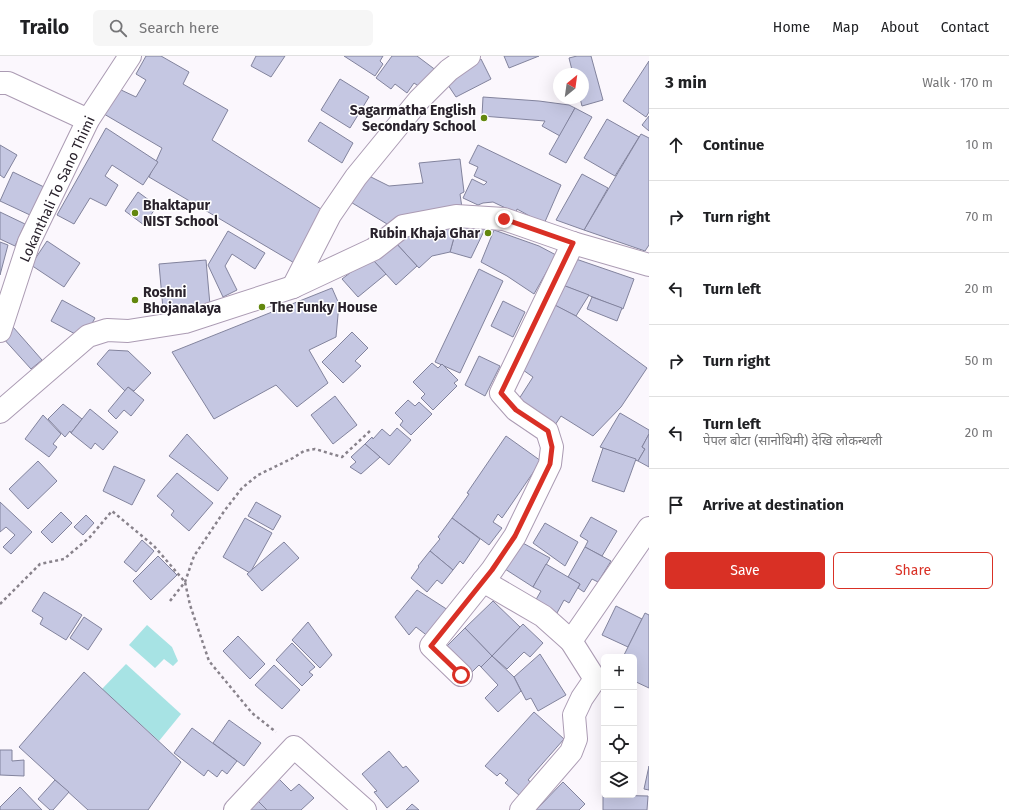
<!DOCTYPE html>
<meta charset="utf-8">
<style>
body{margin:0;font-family:"Fira Sans","Noto Sans Devanagari",sans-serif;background:#f6f6f6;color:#202124}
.controls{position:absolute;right:12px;bottom:12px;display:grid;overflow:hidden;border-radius:6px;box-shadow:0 4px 16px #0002}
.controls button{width:36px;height:36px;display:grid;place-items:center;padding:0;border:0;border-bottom:1px solid #e0e0e0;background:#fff;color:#202124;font:20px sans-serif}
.compass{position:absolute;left:553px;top:12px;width:36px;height:36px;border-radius:50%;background:#fff;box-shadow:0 4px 16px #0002;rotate:29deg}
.stop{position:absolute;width:12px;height:12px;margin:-9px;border:3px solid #d93025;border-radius:50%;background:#fff}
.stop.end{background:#d93025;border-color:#fff;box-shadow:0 1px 4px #0008}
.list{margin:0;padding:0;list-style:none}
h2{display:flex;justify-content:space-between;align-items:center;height:52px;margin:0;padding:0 16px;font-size:17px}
h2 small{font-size:13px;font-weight:400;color:#757577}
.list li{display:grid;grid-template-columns:26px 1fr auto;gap:12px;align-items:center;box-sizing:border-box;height:72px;padding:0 16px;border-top:1px solid #e0e0e0}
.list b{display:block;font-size:15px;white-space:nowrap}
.list p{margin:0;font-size:13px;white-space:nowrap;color:#757577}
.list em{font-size:13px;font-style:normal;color:#757577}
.actions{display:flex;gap:8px;padding:12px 16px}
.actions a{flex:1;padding:9px 0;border:1px solid #d93025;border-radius:6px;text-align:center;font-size:14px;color:#d93025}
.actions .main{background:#d93025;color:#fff}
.icon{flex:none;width:22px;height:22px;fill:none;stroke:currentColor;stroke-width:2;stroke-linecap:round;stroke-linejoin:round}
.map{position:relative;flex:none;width:649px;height:754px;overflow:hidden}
header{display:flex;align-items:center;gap:24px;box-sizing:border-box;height:56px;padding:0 20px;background:#fff;border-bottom:1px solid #e0e0e0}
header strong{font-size:19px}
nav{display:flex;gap:22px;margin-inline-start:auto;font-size:14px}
.search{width:280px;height:36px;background:#f6f6f6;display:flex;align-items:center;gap:10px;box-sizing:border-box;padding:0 14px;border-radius:6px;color:#757577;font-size:15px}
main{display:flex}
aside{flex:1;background:#fff}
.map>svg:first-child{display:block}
</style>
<header>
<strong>Trailo</strong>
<div class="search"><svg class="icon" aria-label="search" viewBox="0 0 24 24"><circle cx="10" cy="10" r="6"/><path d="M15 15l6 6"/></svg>Search here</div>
<nav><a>Home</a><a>Map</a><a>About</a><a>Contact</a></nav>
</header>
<main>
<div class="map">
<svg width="649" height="754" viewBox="0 0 649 754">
<rect width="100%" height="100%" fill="#fbf7fd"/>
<!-- water -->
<g fill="#a7e3e4">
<path d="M147 569 172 591 178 605 173 610 164 603 155 612 129 589Z"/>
<path d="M126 608 181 658 159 685 102 633Z"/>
</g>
<!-- building -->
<g fill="#c5c7e2" stroke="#82839d">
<path d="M146 0H161L189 16 183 28 228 54 212 84 324 155 296 208 149 121 162 92 104 58 119 33 136 41 146 24 136 18Z"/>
<path d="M256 0H285L271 21 251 10Z"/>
<path d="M344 0H383L380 5 383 8 375 20Z"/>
<path d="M392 0H417L437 15 423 33 414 27 407 37 395 28 391 33 376 22Z"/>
<path d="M504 0H539L509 12Z"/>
<path d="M577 0H591L603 44 582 50 580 42H583V18H573L569 2Z"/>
<path d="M481 3 491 23 456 41 448 29 471 8Z"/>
<path d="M649 5V56L646 61 623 45Z"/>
<path d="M340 23 369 41 350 72 321 54Z"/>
<path d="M483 41 539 45 569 49 575 52 560 80 542 70 545 65 482 60Z"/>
<path d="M575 52 592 61 566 107 549 98Z"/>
<path d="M649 60V75L642 69Z"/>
<path d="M607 63 639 81 615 120 584 102Z"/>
<path d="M320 66 353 87 342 107 308 85Z"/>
<path d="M106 72 158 106 143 129 112 109 105 120 118 129 106 150 90 142 74 168 57 159Z"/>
<path d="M641 78 649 82V189L645 195 584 174Z"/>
<path d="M0 89 17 99 4 122 0 119Z"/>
<path d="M478 89 561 129 544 168 517 153 516 157 493 146 483 147 478 149 463 142 472 123 484 129 487 126 474 120 478 111 469 107Z"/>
<path d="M460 103 464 136 460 138 462 152 392 171 349 145 363 117 389 130 423 127 419 107Z"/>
<path d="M13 116 44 131 30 159 0 145Z"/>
<path d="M582 118 608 132 584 174 556 164Z"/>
<path d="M138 136 157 150 144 169 125 155Z"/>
<path d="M0 156 25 168 15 190 0 183Z"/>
<path d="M458 167 485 173 471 202 450 196Z"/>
<path d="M458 167 450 196 432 200 419 212 394 185Z"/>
<path d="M494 174 539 190 556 199 534 238 507 220 481 206Z"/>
<path d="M228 175 265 197 255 213 232 198 225 210 237 234 223 241 208 209Z"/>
<path d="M47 185 80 207 64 231 31 209Z"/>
<path d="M394 185 417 210 396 229 373 204Z"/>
<path d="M0 186 8 189 0 219Z"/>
<path d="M573 202 634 223 623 253 560 228Z"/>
<path d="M206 204 210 249 163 253 159 208Z"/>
<path d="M373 204 386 218 358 241 342 223 359 210Z"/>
<path d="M479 213 503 225 460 317 435 306Z"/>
<path d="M560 228 589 239 576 260 550 247Z"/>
<path d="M332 232 339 248 336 281 309 294 328 327 297 351 276 329 214 363 172 296Z"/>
<path d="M592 241 622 252 617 265 587 253Z"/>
<path d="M62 244 95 262 88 275 77 279 51 265Z"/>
<path d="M503 245 525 256 513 281 491 270Z"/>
<path d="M553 248 576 260 647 312 621 351 593 380 561 360 555 369 517 346 533 321 523 314Z"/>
<path d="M13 271 42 304 31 313 2 281Z"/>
<path d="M352 276 368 292 355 305 361 310 343 327 322 306Z"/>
<path d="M109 294 128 295 151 317 134 335 128 331 125 335 97 308Z"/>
<path d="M479 300 500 310 485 340 465 329Z"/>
<path d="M432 307 438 312 442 308 458 324 454 327 457 330 433 354 421 342 425 338 413 326Z"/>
<path d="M128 331 144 344 131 360 124 354 116 363 108 355Z"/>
<path d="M335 340 357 369 333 388 311 359Z"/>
<path d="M408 344 415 350 419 346 432 358 411 379 400 369 403 365 395 357Z"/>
<path d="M63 348 82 363 71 377 70 375 65 381 48 363Z"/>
<path d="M90 353 118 376 103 394 95 387 91 393 71 377Z"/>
<path d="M620 357 649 374V378L642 391 645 393 638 405 600 391Z"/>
<path d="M43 359 61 378 53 388 57 391 49 401 25 383Z"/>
<path d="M397 372 411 384 389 409 365 388 372 381 373 383 382 373 390 380Z"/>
<path d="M187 378 228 422 218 435 169 400Z"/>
<path d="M649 378V411L638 405 645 393 642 391Z"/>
<path d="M506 380 541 405 502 462 498 458 493 466 502 472 489 489 452 462 469 438 467 437Z"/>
<path d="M365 388 380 401 361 418 350 411 356 406 351 401Z"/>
<path d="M603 392 636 403 624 436 592 425Z"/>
<path d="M38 405 57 425 28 453 9 433Z"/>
<path d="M114 410 145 424 132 449 103 435Z"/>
<path d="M177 417 213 447 189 475 171 459 174 455 157 440Z"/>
<path d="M0 446 32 476 11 498 3 491 15 479 6 471 0 476Z"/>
<path d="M256 446 281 460 273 474 248 460Z"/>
<path d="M61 456 72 467 52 487 41 476Z"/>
<path d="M86 459 94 467 83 479 74 471Z"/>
<path d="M591 461 617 475 602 500 585 491 588 485 580 480Z"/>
<path d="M245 462 272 477 250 517 223 501Z"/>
<path d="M452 462 480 483 463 508 460 505 453 514 430 495 440 483 438 481Z"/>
<path d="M545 467 578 486 565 510 533 487Z"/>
<path d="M142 484 154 495 136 516 124 506Z"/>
<path d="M284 486 299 502 262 535 247 518Z"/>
<path d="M521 486 550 502 533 531 505 513Z"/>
<path d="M585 491 611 505 598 526 592 523 584 536 578 532 580 528 568 521Z"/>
<path d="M430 495 453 514 442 528 437 524 427 536 411 522 419 511 418 510Z"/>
<path d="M158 500 177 519 151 544 133 525Z"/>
<path d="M546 508 580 528 569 547 564 544 557 557 548 552 534 547 541 535 533 531Z"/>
<path d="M417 534 448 554 429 581 416 571 409 579 395 561Z"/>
<path d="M44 536 82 559 66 584 40 568 43 562 32 555Z"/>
<path d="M493 545 520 571 492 600 465 572Z"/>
<path d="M616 550 642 563 628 591 602 579Z"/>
<path d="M645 557 649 559V632L634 625V601H623Z"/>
<path d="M84 561 102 573 88 594 70 582Z"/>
<path d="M308 566 332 599 320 612 292 584Z"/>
<path d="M523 568 543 587 530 601 524 596 507 613 492 600Z"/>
<path d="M465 572 492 600 481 611 479 609 469 619 443 594Z"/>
<path d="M238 580 265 608 250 623 223 595Z"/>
<path d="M292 587 315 611 309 616 313 619 302 630 276 604Z"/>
<path d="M540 598 566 639 538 655 531 642 526 644 514 621Z"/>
<path d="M492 600 514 621 521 635 498 656 485 642 498 629 481 611Z"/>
<path d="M274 609 300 634 282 653 255 629Z"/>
<path d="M84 616 181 706 148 754H88L19 691Z"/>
<path d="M534 656 564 683 528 724 532 727 520 740 505 727 508 724 500 717 497 720 485 710Z"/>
<path d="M229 664 261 687 244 710 213 687Z"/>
<path d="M192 672 237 705 227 718 222 714 217 721 208 714 204 720 174 697Z"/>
<path d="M0 694H12V705L24 704V720L0 719Z"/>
<path d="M389 695 403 712 406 710 419 725 387 752 374 736 377 735 362 718Z"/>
<path d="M649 710V734L644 733Z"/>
<path d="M279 723 291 735 299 728 314 742 301 754H267L257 744Z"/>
<path d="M55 724 69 736 53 754H50L38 743Z"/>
<path d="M563 726 585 748 579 754H536Z"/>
<path d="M20 731 42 754H0V751Z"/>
<path d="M603 738 604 739 648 740 647 754H603Z"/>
<path d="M257 744 267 754H246Z"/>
<path d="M412 748 419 754H406Z"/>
</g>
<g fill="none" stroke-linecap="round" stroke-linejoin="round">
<defs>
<g id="street">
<path d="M0 27H8L88 64"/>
<path d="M293 231 330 159 356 121 419 44 449 14 469 0"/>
<path d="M0 275 29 186 88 64 130 0"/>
<path d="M483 525 543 560 571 585 595 623 582 642 574 659 576 683 571 696 521 754"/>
<path d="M571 585 649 472"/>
<path d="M461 619 431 590 492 514 515 480 550 408 552 391 547 375 516 354 501 337 573 187"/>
<path d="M235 754 294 691 365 754"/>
</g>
<path id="secondary" d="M0 356 88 280 107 274 128 275 185 266 293 231 374 193 403 170 456 160 504 163 573 187 649 209"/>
</defs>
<!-- street casing -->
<use href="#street" stroke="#ab9bb3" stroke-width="24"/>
<!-- secondary casing -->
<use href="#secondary" stroke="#ab9bb3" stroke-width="24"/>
<!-- path -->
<g stroke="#88828b" stroke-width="2.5" stroke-dasharray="3 3" stroke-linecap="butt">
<path d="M170 545 185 526 194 500 225 454 242 432 258 419 293 402 304 395 315 393 342 401 371 374"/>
<path d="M0 548 40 508 64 503 90 481 112 455 154 490 185 526 190 549 209 605 252 657 276 676"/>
</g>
<!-- street -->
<use href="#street" stroke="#fff" stroke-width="22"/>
<!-- secondary -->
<use href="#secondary" stroke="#fff" stroke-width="22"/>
</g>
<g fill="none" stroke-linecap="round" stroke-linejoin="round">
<!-- route -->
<path stroke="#d93025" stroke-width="5" d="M461 619 431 590 492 514 515 480 550 408 552 391 548 375 516 354 501 337 573 187 504 163"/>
</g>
<!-- markers -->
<g fill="#62870d" stroke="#fff" stroke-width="1.5">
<circle cx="484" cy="62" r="4"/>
<circle cx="135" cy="157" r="4"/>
<circle cx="488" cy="177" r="4"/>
<circle cx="135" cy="244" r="4"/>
<circle cx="262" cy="251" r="4"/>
</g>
<g text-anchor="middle" stroke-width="3" stroke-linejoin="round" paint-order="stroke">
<!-- poi labels -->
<g font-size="14" font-weight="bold" fill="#29222c" stroke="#fff" text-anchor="start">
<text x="476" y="59" text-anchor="end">Sagarmatha English<tspan x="476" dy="16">Secondary School</tspan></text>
<text x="143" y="154">Bhaktapur<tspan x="143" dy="16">NIST School</tspan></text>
<text x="480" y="182" text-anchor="end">Rubin Khaja Ghar</text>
<text x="143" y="241">Roshni<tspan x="143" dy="16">Bhojanalaya</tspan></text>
<text x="270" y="256">The Funky House</text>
</g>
<!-- street labels -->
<g font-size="14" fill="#29222c" stroke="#fff">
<text transform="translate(57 133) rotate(-65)" y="5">Lokanthali To Sano Thimi</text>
</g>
</g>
</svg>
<div class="controls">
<button>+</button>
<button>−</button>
<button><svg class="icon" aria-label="locate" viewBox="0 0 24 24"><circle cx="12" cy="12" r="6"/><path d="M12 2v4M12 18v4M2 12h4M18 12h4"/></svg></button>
<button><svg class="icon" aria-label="layers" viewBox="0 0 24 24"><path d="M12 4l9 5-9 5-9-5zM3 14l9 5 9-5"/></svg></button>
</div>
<svg class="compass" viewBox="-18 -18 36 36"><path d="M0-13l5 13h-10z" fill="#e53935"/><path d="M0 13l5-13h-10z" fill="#757577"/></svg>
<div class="stop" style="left:461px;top:619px"></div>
<div class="stop end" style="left:504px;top:163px"></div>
</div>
<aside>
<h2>3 min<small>Walk · 170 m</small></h2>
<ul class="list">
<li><svg class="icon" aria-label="ahead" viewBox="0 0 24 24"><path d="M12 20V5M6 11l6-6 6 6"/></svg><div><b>Continue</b></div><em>10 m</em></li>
<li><svg class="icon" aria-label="right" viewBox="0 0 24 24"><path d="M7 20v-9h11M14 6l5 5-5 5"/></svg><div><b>Turn right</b></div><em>70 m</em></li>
<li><svg class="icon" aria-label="left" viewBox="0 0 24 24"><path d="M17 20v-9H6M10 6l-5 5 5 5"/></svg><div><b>Turn left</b></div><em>20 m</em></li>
<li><svg class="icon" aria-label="right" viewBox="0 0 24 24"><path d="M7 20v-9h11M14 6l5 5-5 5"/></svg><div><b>Turn right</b></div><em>50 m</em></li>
<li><svg class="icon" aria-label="left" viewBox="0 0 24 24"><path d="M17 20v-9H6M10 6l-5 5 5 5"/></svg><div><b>Turn left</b><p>पेपल बोटा (सानोथिमी) देखि लोकन्थली</p></div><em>20 m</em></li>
<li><svg class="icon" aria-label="arrive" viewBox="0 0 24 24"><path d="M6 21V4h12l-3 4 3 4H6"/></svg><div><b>Arrive at destination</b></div></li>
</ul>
<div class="actions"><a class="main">Save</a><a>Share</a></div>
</aside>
</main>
